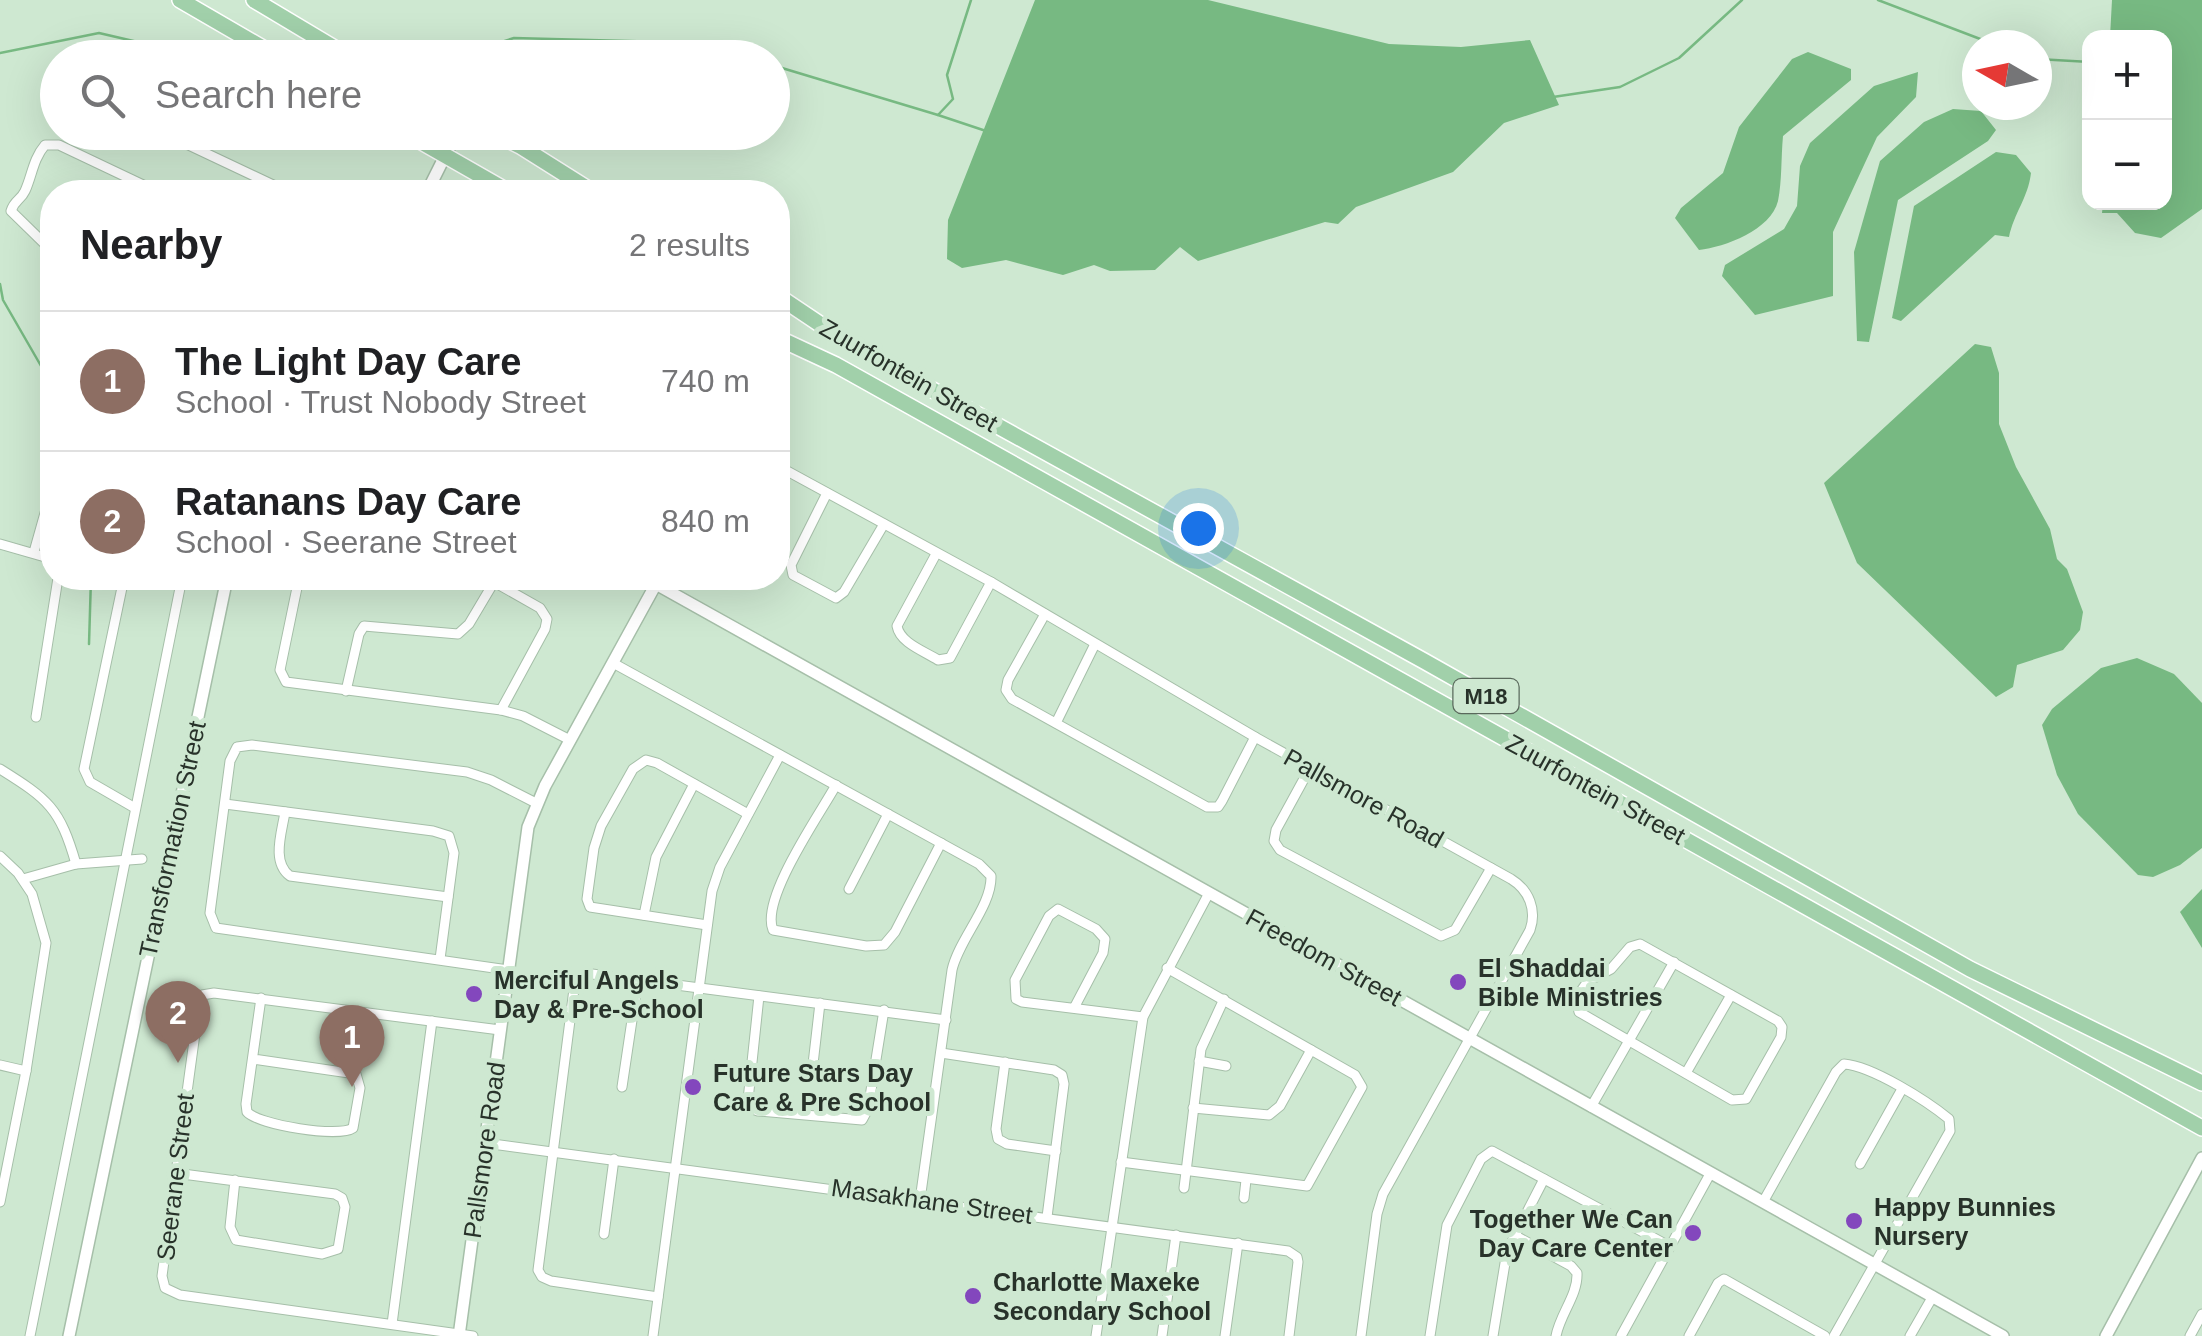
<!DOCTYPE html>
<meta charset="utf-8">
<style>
body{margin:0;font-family:Arial,sans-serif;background:#f6f6f6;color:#202124}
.controls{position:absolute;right:30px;top:30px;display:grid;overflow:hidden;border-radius:20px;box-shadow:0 10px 40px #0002}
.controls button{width:90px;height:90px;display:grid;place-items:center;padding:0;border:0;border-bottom:2px solid #e0e0e0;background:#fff;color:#202124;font:50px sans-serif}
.compass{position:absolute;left:1962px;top:30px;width:90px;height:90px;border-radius:50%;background:#fff;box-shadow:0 10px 40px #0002;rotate:279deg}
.you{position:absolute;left:1198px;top:528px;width:35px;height:35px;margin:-25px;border:8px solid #fff;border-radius:50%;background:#1a73e8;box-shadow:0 0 0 15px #1a73e833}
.badge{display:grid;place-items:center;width:65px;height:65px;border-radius:50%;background:#7c3aed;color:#fff;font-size:32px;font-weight:700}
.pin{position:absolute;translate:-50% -82px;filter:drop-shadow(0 2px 5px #0008)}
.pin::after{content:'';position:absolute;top:52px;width:35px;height:30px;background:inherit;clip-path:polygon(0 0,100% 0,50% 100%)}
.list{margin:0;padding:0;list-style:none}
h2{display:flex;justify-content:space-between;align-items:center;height:130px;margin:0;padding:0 40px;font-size:42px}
h2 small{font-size:32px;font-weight:400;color:#757577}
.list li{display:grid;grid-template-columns:65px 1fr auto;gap:30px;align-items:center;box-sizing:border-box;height:140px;padding:0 40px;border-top:2px solid #e0e0e0}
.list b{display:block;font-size:38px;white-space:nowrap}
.list p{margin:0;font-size:32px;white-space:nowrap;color:#757577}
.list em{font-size:32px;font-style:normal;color:#757577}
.icon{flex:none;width:55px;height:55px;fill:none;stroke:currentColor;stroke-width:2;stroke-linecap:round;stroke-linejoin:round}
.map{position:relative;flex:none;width:2202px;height:1336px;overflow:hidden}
.search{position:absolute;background:#fff;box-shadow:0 10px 40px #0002;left:40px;top:40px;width:750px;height:110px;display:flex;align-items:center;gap:25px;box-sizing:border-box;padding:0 35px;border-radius:55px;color:#757577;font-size:38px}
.panel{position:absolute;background:#fff;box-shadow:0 10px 40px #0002;left:40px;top:180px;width:750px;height:410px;border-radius:40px}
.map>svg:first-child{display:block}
</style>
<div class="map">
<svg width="2202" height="1336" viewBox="0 0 2202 1336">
<rect width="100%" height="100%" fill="#cee8d1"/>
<!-- water -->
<g fill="#77b982">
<path d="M1035 0H1208L1389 44 1461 47 1530 40 1559 105 1504 123 1453 172 1356 207 1338 224 1325 222 1198 261 1180 247 1155 270 1110 271 1094 265 1063 275 1006 260 962 268 947 259 948 220Z"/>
<path d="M2112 0H2202V209L2161 238 2135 233 2117 213H2102L2103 203 2164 202V38L2110 37Z"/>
<path d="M1808 52 1851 69V80L1783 136C1781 157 1782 181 1778 201 1771 230 1725 247 1699 250L1675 218 1681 208 1723 173 1739 127 1792 59Z"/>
<path d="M1918 72 1916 97 1877 137 1833 232V296L1755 315 1722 276 1725 265 1784 229 1797 206 1800 166 1810 143 1874 86Z"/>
<path d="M1953 109 1981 111 1996 130 1988 141 1898 200 1869 342 1857 341 1854 252 1880 161 1924 122Z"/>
<path d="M1996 152 2016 155 2031 173C2028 198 2014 213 2009 237L1995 235 1901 321 1892 318 1914 206Z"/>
<path d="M1975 344 1991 347 1999 373V424L2016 467 2050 529 2057 559 2067 569 2083 612 2080 630 2063 650 2017 665 2013 687 1996 697 1857 563 1824 483Z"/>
<path d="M2137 658 2174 674 2202 703V848L2180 865 2153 877 2138 875 2078 814 2057 775 2042 725 2052 709 2101 668Z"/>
<path d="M2202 889V948L2180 912Z"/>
</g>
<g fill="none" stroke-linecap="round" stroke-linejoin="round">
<!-- stream -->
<g stroke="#77b982" stroke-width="2.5">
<path d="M1878 0 1996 45"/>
<path d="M0 53 99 33 155 46 183 58"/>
<path d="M451 58 514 38 666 42 750 58"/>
<path d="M2037 59 2090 62"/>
<path d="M772 65 938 115 953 99 947 75 971 0"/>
<path d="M1553 97 1620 87 1679 58 1742 0"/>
<path d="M938 115 986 131"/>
<path d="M0 284 3 300 52 385"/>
<path d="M89 644 91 578"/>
</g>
<defs>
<g id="minor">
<path d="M161 132 288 192"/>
<path d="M52 251 11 211C14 200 21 200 25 191 32 176 33 159 45 145H59L158 192"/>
<path d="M778 466 991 582 1255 737 1511 879C1529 890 1537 910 1530 930L1383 1194 1377 1214 1361 1336"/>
<path d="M827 493 791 565 793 575 836 598 844 592 884 524"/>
<path d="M0 544 52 559"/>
<path d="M34 552 52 488"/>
<path d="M936 554 897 626C900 643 924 651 938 660L950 658 991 582"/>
<path d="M124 578 84 769 90 782 135 808"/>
<path d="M299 578 280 670 286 682 501 710 523 716 570 740"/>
<path d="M487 578 540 608 547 619 545 629 501 710"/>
<path d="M1045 614 1008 680 1006 690 1012 699 1207 807H1218L1222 801 1255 737"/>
<path d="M613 663 979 864 991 876C992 906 959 939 952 970L920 1200"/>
<path d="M346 691 359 634 364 626 458 634 469 624 494 582"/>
<path d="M36 717 58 578"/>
<path d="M1056 723 1095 644"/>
<path d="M1311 766 1276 830 1274 841 1280 850 1441 936 1455 930 1491 868"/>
<path d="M0 769C48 799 60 808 76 864"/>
<path d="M836 785C820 814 760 899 773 930L866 946 884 945 895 932 941 843"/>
<path d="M225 804 433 831 449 836 454 853 440 959"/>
<path d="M285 812C282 832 271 862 290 876L448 897"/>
<path d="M0 856 18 873 32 894 46 943 26 1071 0 1202"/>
<path d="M23 879 76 864 142 859"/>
<path d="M849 889 888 814"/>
<path d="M644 915 656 857 694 784"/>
<path d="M707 925 590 907 587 899 594 848 601 826 633 769 646 760 657 763 748 814"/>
<path d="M1640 944 1778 1021 1782 1027 1781 1037 1746 1099 1732 1100 1579 1012 1576 998 1588 981 1611 969 1630 947Z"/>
<path d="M508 970 216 928 210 913 230 761 237 747 252 745 467 772 491 780 536 803"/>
<path d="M759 996 748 1100 750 1108 758 1111 862 1120 868 1109 884 1010"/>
<path d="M1074 1008 1103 953 1105 939 1096 929 1058 909 1049 916 1015 980 1016 999 1022 1002 1143 1017"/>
<path d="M941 1053 1054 1070 1062 1075 1064 1084 1047 1217"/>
<path d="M253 1059 356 1074 360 1088 353 1128C339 1138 259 1125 247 1112L246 1104 261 998"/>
<path d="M1199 1061 1226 1066"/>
<path d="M1005 1062 996 1129 998 1139 1007 1144 1056 1151"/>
<path d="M813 1064 820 1003"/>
<path d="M0 1065 26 1071"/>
<path d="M1686 1073 1731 995"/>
<path d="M622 1087 638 980"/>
<path d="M1591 1107 1674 962"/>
<path d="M1193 1108 1269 1115 1280 1106 1311 1050"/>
<path d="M485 1143 1288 1251 1297 1257 1298 1262 1289 1336"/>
<path d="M1121 1162 1307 1186 1362 1087 1355 1075 1167 968"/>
<path d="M1860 1164 1902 1089"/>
<path d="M175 1173 335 1194 342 1198 345 1207 338 1249 322 1254 236 1240 230 1227 235 1180"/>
<path d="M1184 1188 1201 1049 1224 999"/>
<path d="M1244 1198 1246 1180"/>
<path d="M1763 1202 1836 1072 1844 1064C1872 1066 1927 1101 1949 1119L1950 1131 1834 1336"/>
<path d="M604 1234 614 1159"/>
<path d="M1514 1235 1571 1266 1577 1273C1578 1295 1560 1314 1556 1336"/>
<path d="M658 1297 551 1281 542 1277 538 1270 574 989 581 977 592 974 946 1020"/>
<path d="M392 1324 432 1021"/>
<path d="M30 1336 182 578"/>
<path d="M473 1336 180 1295 165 1288 162 1276 199 1004 202 995 214 993 500 1030"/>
<path d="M653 1336 712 891 720 867 780 755"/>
<path d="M1096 1336 1143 1017 1209 893"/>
<path d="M1162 1336 1176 1235"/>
<path d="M1225 1336 1238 1243"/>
<path d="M1430 1336 1447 1225 1481 1159 1492 1151 1669 1246"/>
<path d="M1493 1336 1507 1251 1544 1179"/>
<path d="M1621 1336 1710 1174"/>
<path d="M1689 1336 1718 1283 1724 1279 1825 1336"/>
<path d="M1910 1336 1933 1296"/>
<path d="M2190 1336 2202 1314"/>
</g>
<g id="tertiary">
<path d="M427 192 457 132"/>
<path d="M645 578 2003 1336"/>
<path d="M69 1336 227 578"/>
<path d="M459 1336 528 827 545 786 656 584"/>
<path d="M2106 1336 2202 1158"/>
</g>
<g id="primary">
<path d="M180 0 280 58"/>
<path d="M254 0 351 58"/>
<path d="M404 132 509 192"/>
<path d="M492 132 520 146 593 192"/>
<path d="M778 296 851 345 1424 661 1970 969 2202 1083"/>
<path d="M778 338 836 365 2202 1128"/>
</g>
</defs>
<!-- minor casing -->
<use href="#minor" stroke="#a6bfa9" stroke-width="11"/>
<!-- tertiary casing -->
<use href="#tertiary" stroke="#a6bfa9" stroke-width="14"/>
<!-- primary casing -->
<use href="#primary" stroke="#fff" stroke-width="18"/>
<!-- minor -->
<use href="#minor" stroke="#fff" stroke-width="9"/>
<!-- tertiary -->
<use href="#tertiary" stroke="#fff" stroke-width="11"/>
<!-- primary -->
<use href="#primary" stroke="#a1d0aa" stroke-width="15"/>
</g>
<!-- markers -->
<g fill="#8347bd" stroke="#cee8d1" stroke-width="4">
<circle cx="1458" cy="982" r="10"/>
<circle cx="474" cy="994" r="10"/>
<circle cx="693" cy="1087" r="10"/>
<circle cx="1854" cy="1221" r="10"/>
<circle cx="1693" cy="1233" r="10"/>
<circle cx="973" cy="1296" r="10"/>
</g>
<g text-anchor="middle" stroke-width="10" stroke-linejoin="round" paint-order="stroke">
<!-- shield labels -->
<rect fill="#cee8d1" stroke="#5a695c" stroke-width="2.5" x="1453.5" y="679" width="65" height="34" rx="8"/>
<g font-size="22" font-weight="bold" fill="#28322a">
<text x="1486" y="704">M18</text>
</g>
<!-- street labels -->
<g font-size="25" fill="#28322a" stroke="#cee8d1">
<text transform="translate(909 375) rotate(30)" y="9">Zuurfontein Street</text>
<text transform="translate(1596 789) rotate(29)" y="9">Zuurfontein Street</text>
<text transform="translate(1364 798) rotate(29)" y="9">Pallsmore Road</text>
<text transform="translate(172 839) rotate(-78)" y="9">Transformation Street</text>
<text transform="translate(1324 957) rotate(29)" y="9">Freedom Street</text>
<text transform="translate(484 1150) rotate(-82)" y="9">Pallsmore Road</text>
<text transform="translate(175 1177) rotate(-83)" y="9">Seerane Street</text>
<text transform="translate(932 1201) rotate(8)" y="9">Masakhane Street</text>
</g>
<!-- poi labels -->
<g font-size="25" font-weight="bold" fill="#28322a" stroke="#cee8d1" text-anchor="start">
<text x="1478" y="977">El Shaddai<tspan x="1478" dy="29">Bible Ministries</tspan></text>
<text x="494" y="989">Merciful Angels<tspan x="494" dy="29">Day &amp; Pre-School</tspan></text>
<text x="713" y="1082">Future Stars Day<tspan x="713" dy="29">Care &amp; Pre School</tspan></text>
<text x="1874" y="1216">Happy Bunnies<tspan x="1874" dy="29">Nursery</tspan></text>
<text x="1673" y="1228" text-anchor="end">Together We Can<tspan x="1673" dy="29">Day Care Center</tspan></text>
<text x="993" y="1291">Charlotte Maxeke<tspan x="993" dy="29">Secondary School</tspan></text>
</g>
</g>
</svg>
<div class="controls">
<button>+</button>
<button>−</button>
</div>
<svg class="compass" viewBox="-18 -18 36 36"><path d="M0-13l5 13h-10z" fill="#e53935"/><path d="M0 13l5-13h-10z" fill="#757577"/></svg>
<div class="you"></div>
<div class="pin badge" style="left:352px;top:1087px;background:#8d6e63">1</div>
<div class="pin badge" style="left:178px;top:1063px;background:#8d6e63">2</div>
<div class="search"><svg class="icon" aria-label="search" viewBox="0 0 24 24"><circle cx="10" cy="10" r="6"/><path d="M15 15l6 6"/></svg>Search here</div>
<section class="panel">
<h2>Nearby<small>2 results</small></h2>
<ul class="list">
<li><span class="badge" style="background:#8d6e63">1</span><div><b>The Light Day Care</b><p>School · Trust Nobody Street</p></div><em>740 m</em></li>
<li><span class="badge" style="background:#8d6e63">2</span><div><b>Ratanans Day Care</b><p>School · Seerane Street</p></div><em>840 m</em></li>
</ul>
</section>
</div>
